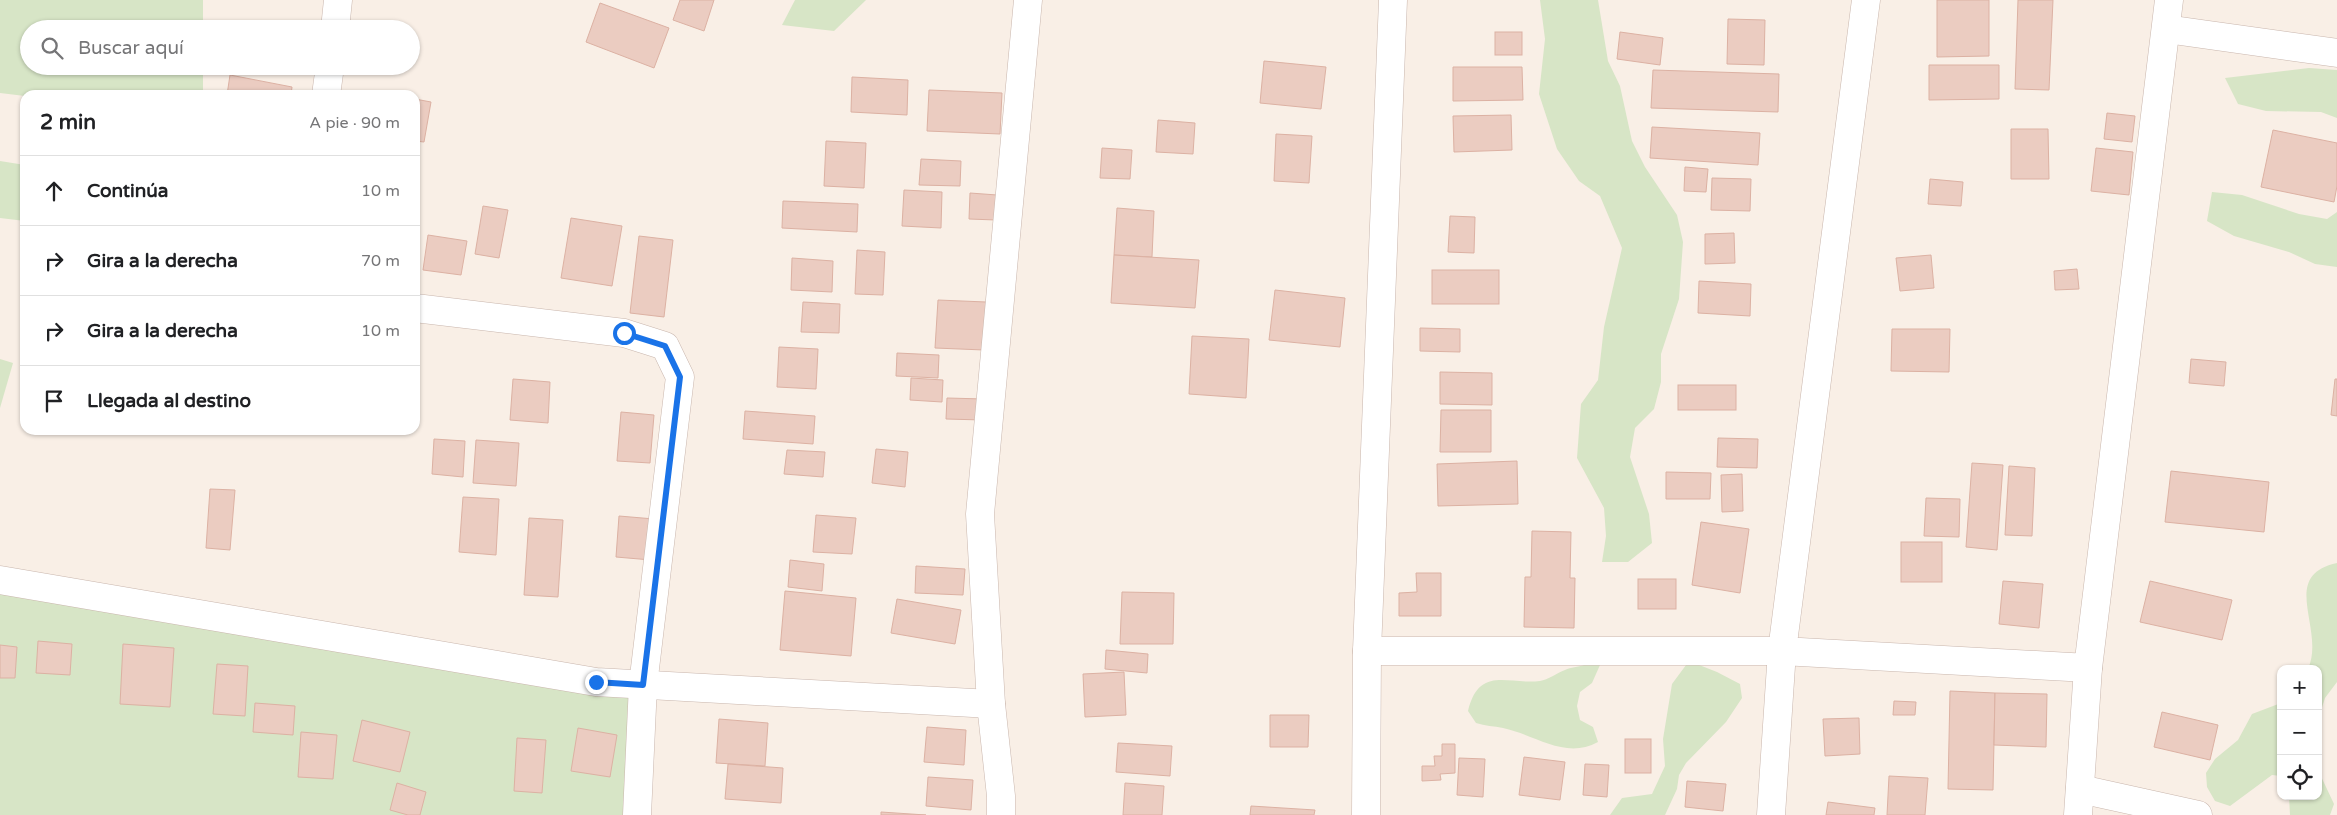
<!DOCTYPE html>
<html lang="es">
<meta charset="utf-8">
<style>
body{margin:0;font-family:"Varela Round",sans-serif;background:#f6f6f6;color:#202124}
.controls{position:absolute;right:15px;bottom:15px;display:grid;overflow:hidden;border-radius:10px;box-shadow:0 1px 4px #0004}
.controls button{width:45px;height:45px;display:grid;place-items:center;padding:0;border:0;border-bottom:1px solid #e0e0e0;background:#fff;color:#202124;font:25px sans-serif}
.stop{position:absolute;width:15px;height:15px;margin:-11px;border:4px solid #1a73e8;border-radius:50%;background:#fff}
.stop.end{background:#1a73e8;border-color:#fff;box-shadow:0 1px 5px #0008}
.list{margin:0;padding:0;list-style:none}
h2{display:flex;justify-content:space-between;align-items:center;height:65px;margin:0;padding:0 20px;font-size:21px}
h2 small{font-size:16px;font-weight:400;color:#757577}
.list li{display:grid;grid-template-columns:32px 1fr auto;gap:15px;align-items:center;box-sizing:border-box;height:70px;padding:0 20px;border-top:1px solid #e0e0e0}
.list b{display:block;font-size:19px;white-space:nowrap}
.list em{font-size:16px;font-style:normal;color:#757577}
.icon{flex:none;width:28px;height:28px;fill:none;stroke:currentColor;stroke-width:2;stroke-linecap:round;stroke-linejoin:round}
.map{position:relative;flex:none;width:2337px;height:815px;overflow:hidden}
.search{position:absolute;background:#fff;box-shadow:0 1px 4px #0004;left:20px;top:20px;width:400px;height:55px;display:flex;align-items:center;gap:12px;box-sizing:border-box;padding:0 18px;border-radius:28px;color:#757577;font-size:19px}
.panel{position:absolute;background:#fff;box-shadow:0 1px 4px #0004;left:20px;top:90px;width:400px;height:345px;border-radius:15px}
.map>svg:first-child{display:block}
</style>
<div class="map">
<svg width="2337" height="815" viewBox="0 0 2337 815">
<rect width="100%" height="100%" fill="#f9efe6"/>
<!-- green -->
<g fill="#d7e5c6">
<path d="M0 0H203V29H29V66H203V95L25 96 0 93Z"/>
<path d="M795 0H866L834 31 782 25Z"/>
<path d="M1540 0H1598L1608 61 1620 86 1632 141 1645 167 1677 215 1683 242 1679 299 1661 354V382L1654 409 1635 428 1630 457 1649 514 1652 543 1628 562H1602L1606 536 1604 508 1577 458 1581 404 1598 380 1604 327 1622 248 1600 196 1579 181 1557 149 1539 94 1545 39Z"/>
<path d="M2309 68 2337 70V118L2321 112 2266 111 2238 104 2225 78Z"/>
<path d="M0 161 25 165V221L0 218Z"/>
<path d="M2212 192 2242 195 2299 214 2327 219 2337 212V267L2315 264 2289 252 2234 236 2207 221Z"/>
<path d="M0 359 13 363 0 408Z"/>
<path d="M2337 563V682L2325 698 2318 720V669H2308C2326 629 2278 576 2337 563Z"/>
<path d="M0 579 643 685 627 815H0Z"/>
<path d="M1689 661 1717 672 1740 684 1742 698 1726 722 1686 763 1679 775 1677 789 1665 815H1610L1622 798 1652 794 1665 766 1663 739 1672 684Z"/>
<path d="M1584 665H1600L1592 683 1580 692 1577 706 1580 720 1593 727 1598 742C1565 760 1536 735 1503 728 1494 726 1485 726 1476 723L1468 711C1479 665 1508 685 1540 681 1548 680 1557 673 1565 670 1571 667 1578 667 1584 665Z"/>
<path d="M2281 703V776L2272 775 2230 806 2215 801 2207 787 2206 773 2215 759 2238 740 2252 714Z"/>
<path d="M2318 770 2334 804 2330 815H2290L2289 796H2318Z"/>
</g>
<!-- building -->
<g fill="#ebccc1" stroke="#dcb1a3">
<path d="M680 0H714L704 31 673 20Z"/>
<path d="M1937 0H1989V56L1937 57Z"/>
<path d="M2018 0H2053L2049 90 2015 89Z"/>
<path d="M600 3 669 28 654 68 586 42Z"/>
<path d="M1728 19 1765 20 1764 65 1727 64Z"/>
<rect x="1495" y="32" width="27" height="23"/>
<path d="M1620 32 1663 38 1660 65 1617 59Z"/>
<path d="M1264 61 1326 67 1321 109 1260 103Z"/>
<path d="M1929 65H1999V99L1929 100Z"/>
<path d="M1453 67H1522L1523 100 1453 101Z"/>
<path d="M1653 70 1779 74 1778 112 1651 108Z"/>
<path d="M230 75 292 87 291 95H227Z"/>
<path d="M852 77 908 80 907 115 851 112Z"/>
<path d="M929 90 1002 93 1000 134 927 131Z"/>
<path d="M415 99 431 102 424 142 415 141Z"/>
<path d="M2107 113 2135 116 2132 142 2104 139Z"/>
<path d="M1511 115 1512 150 1454 152 1453 116Z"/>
<path d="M1158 120 1195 123 1193 154 1156 152Z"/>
<path d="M1652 127 1760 133 1758 165 1650 158Z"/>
<path d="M2011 129H2048L2049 179H2011Z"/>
<path d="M2273 130 2337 143V186L2334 202 2261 187Z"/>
<path d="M1276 134 1312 136 1309 183 1274 181Z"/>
<path d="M826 141 866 143 864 188 824 186Z"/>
<path d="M1102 148 1132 150 1130 179 1100 178Z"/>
<path d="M2096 148 2133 152 2129 195 2091 191Z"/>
<path d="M921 159 961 161 960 186 919 185Z"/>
<path d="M1685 167 1708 169 1706 192 1684 191Z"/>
<path d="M415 178 419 179 415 203Z"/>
<path d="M1712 178 1751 179 1750 211 1711 210Z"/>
<path d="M1930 179 1963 182 1961 206 1928 204Z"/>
<path d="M904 190 942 192 941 228 902 226Z"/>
<path d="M970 193 997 195 996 220 969 219Z"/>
<path d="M783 201 858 204 857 232 782 228Z"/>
<path d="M483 206 508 210 499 258 475 254Z"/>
<path d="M1117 208 1154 211 1152 257 1114 255Z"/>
<path d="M1450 216 1475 217 1474 253 1448 252Z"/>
<path d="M571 218 622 226 612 286 561 278Z"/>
<path d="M1734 233 1735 263 1705 264V234Z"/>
<path d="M428 235 467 241 461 275 423 270Z"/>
<path d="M639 236 673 240 664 317 630 313Z"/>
<path d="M857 250 885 252 883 295 855 294Z"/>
<path d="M1114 255 1199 260 1195 308 1111 303Z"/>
<path d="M1931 255 1934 288 1900 291 1896 258Z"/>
<path d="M792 258 833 261 832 292 791 290Z"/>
<path d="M2077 269 2079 289 2055 290 2054 271Z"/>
<rect x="1432" y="270" width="67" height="34"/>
<path d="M1699 281 1751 284 1750 316 1698 313Z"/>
<path d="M1275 290 1345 298 1340 347 1269 340Z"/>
<path d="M938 300 986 302 984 350 935 348Z"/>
<path d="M803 302 840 304 839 333 801 332Z"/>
<path d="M1420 328 1460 329V352L1420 351Z"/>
<path d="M1892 329H1950L1949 372 1891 371Z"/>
<path d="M1192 336 1249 339 1246 398 1189 394Z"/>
<path d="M779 347 818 349 816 389 777 387Z"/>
<path d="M897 353 939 355 938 378 896 376Z"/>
<path d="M2191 359 2226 362 2224 386 2189 383Z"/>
<path d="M1440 372 1492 373V405L1440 404Z"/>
<path d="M911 378 943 380 942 402 910 400Z"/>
<path d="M513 379 550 382 548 423 510 420Z"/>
<path d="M2335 379H2337V416L2331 415Z"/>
<rect x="1678" y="385" width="58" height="25"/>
<path d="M947 398 984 399 983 420 946 419Z"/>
<path d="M1441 410H1491V452H1440Z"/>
<path d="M745 411 815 416 813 444 743 439Z"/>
<path d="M621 412 654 415 650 463 617 461Z"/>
<path d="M1718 438 1758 439 1757 468 1717 467Z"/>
<path d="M434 439 465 441 463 477 432 474Z"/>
<path d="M476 440 519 443 516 486 473 483Z"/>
<path d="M876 449 908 452 905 487 872 483Z"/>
<path d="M787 450 825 452 823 477 784 474Z"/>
<path d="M1517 461 1518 504 1438 506 1437 464Z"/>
<path d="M1972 463 2003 465 1997 550 1966 547Z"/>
<path d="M2009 466 2035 468 2032 536 2005 535Z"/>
<path d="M2171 471 2269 482 2264 532 2165 522Z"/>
<path d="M1666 472 1711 473 1710 499H1666Z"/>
<path d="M1742 474 1743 511 1722 512 1721 475Z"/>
<path d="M210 489 235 490 230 550 206 548Z"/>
<path d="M463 497 499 499 496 555 459 552Z"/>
<path d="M1926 498 1960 499 1959 537 1924 536Z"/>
<path d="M816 515 856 518 852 554 813 552Z"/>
<path d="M619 516 654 519 651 560 616 557Z"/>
<path d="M529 518 563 520 558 597 524 595Z"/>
<path d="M1701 522 1749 529 1740 593 1692 585Z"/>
<path d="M1532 531 1571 532 1570 578H1575L1574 628 1524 627 1525 577H1531Z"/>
<rect x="1901" y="542" width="41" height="40"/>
<path d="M790 560 824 564 822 591 788 587Z"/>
<path d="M916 566 965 569 963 595 915 593Z"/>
<path d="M1416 573H1441V616H1399V593L1417 592Z"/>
<rect x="1638" y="579" width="38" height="30"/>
<path d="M2003 581 2043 584 2039 628 1999 624Z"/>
<path d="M2150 581 2232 600 2222 640 2140 622Z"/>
<path d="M785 591 856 598 851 656 780 650Z"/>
<path d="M1122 592 1174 593 1173 644H1120Z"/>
<path d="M897 599 961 610 955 644 891 633Z"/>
<path d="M38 641 72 644 70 675 36 673Z"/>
<path d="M123 644 174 648 170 707 120 704Z"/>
<path d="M0 645 17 647 15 678H0Z"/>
<path d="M1106 650 1148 654 1147 673 1105 669Z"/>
<path d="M217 664 248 666 245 716 213 714Z"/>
<path d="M1124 672 1126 715 1085 717 1083 674Z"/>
<path d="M1950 691 1995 693 1993 790 1948 789Z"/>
<path d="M1995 693 2047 694 2046 747 1994 745Z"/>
<path d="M1894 701 1916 702 1915 715H1893Z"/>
<path d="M255 703 295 706 293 735 253 732Z"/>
<path d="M2162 712 2218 725 2210 760 2154 747Z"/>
<path d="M1270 715H1309L1308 747H1270Z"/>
<path d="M1859 718 1860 754 1825 756 1823 719Z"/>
<path d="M719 719 768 723 765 766 716 763Z"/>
<path d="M362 720 410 732 400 772 353 761Z"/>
<path d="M927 727 966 730 964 765 924 762Z"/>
<path d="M578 728 617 735 610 777 571 771Z"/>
<path d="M301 732 337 735 333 779 298 777Z"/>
<path d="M517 738 546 740 542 793 514 791Z"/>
<rect x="1625" y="739" width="26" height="34"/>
<path d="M1118 743 1172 746 1170 776 1116 772Z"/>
<path d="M1442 744H1455V773L1440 774 1441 780 1422 781V766H1435L1434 756H1442Z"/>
<path d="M1524 757 1565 762 1560 800 1519 795Z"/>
<path d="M1459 758 1485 759 1483 797 1457 795Z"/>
<path d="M728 764 783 768 781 803 725 799Z"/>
<path d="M1585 764 1609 765 1607 797 1583 795Z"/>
<path d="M1889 776 1928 778 1925 815H1887Z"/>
<path d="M928 777 973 780 971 810 926 806Z"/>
<path d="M1687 781 1726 784 1723 811 1685 807Z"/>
<path d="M397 783 426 792 420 815H408L390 810Z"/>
<path d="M1125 783 1164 786 1162 815H1123Z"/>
<path d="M1828 802 1875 808 1874 815H1826Z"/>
<path d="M1251 806 1315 810 1314 815H1250Z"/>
<path d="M881 812 926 815H881Z"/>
</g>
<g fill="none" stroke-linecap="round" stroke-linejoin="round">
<defs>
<g id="minor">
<path d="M1866 0 1782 651 2088 668 2169 0"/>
<path d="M335 29 338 0"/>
<path d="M2166 29 2337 53"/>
<path d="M326 95 330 66"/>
<path d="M415 308 624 333 665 346 680 377 643 685 637 815"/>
<path d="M0 580 596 682 991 704"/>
<path d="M1367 651H1782L1771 815"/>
<path d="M2080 789 2198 815"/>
<path d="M1001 815V796L991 704 980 514 1028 0"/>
<path d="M1366 815 1367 651 1393 0"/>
<path d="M2078 815 2088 668"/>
</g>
</defs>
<!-- minor casing -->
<use href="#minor" stroke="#c9b6ad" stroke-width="29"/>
<!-- minor -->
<use href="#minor" stroke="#fff" stroke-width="28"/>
</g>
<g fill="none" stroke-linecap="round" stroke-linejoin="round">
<!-- route -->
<path stroke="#1a73e8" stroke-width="6" d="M596 682 643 685 680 377 665 346 624 333"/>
</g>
</svg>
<div class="controls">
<button>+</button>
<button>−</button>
<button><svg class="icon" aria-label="locate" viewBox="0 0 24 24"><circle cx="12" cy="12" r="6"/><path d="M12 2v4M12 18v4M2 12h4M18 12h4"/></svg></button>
</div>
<div class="stop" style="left:624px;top:333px"></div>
<div class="stop end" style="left:596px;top:682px"></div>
<div class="search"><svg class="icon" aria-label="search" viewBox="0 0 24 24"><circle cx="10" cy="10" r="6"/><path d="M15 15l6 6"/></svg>Buscar aquí</div>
<section class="panel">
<h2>2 min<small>A pie · 90 m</small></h2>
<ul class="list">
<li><svg class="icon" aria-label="ahead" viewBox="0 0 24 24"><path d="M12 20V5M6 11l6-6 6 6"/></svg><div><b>Continúa</b></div><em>10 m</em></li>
<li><svg class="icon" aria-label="right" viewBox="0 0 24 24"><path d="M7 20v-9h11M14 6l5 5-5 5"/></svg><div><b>Gira a la derecha</b></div><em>70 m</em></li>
<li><svg class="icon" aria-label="right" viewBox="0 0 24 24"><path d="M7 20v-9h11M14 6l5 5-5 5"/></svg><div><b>Gira a la derecha</b></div><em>10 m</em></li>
<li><svg class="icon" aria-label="arrive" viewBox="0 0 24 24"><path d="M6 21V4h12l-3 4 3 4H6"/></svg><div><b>Llegada al destino</b></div></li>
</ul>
</section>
</div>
